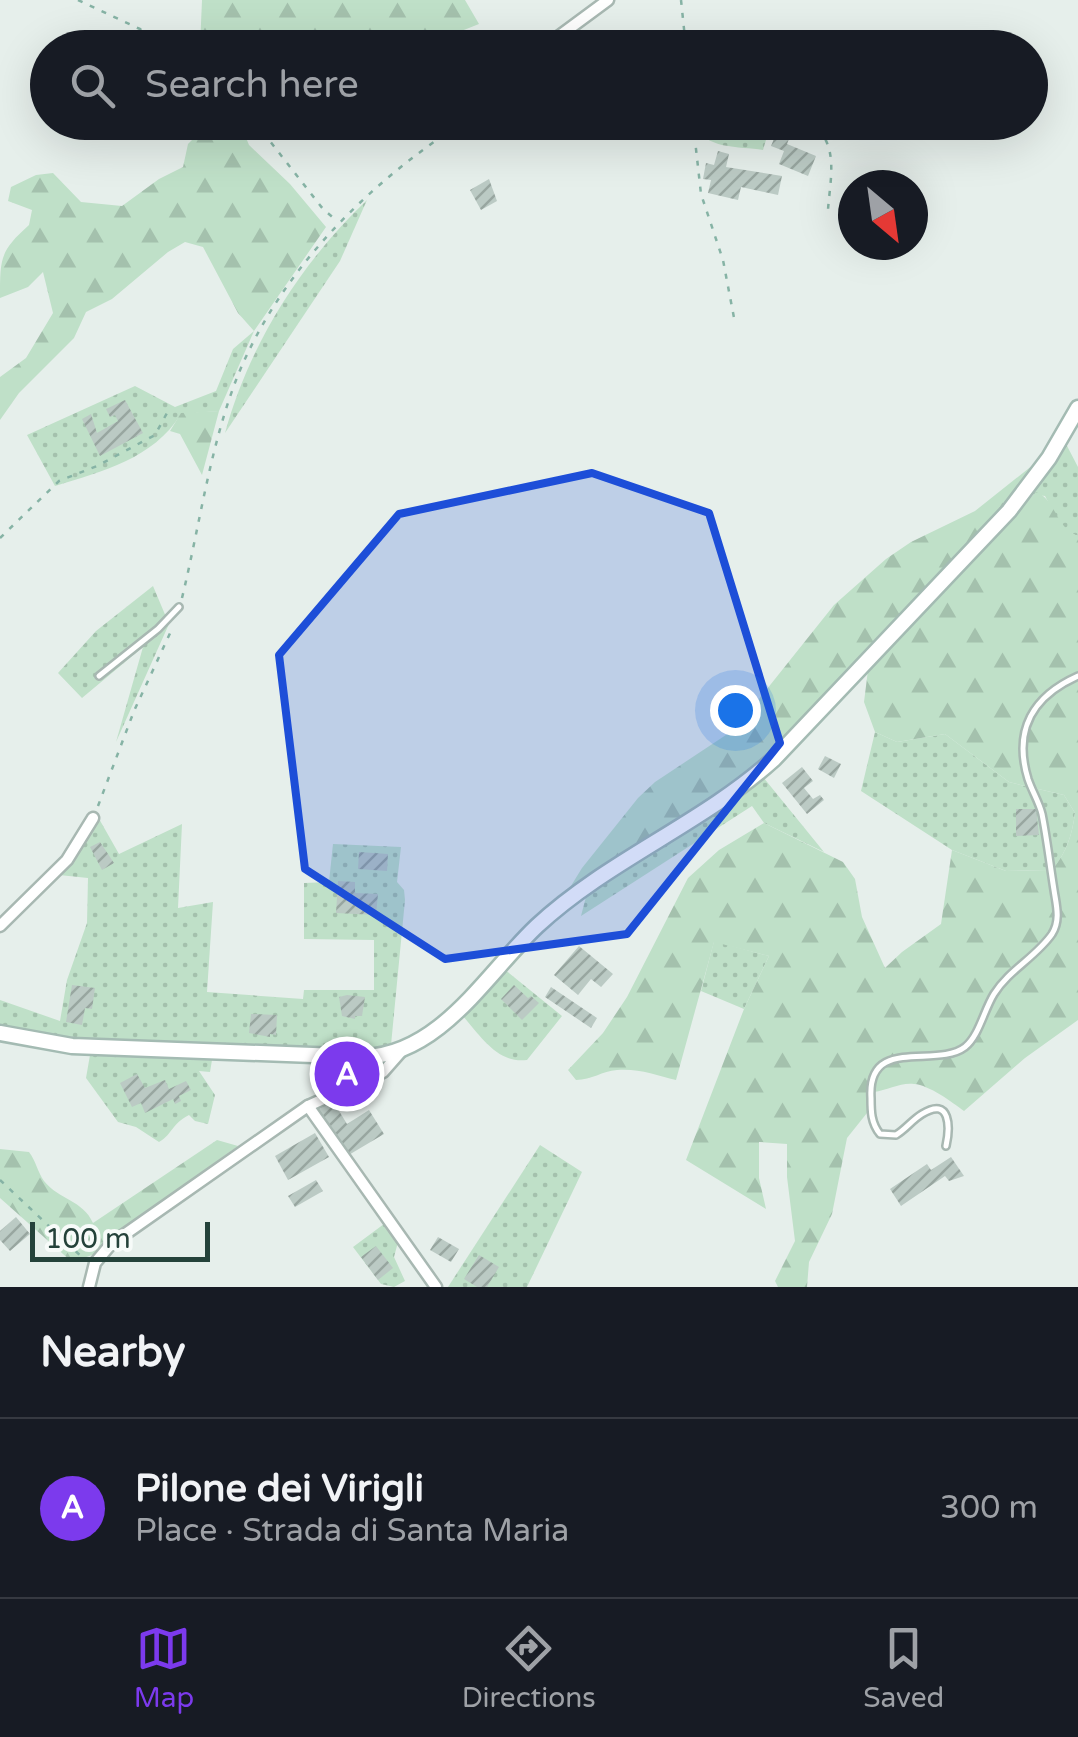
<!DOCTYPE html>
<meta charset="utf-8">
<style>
body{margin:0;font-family:"Varela Round",sans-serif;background:#242831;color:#f1f3f6}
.compass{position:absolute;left:838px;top:170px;width:90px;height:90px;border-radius:50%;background:#171b24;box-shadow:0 10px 40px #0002;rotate:151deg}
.scale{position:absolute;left:30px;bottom:25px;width:180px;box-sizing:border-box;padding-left:10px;border:5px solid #24423a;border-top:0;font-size:28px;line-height:35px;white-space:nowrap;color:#24423a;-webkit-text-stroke:8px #f7fbf9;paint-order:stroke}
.you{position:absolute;left:735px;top:710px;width:35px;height:35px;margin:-25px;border:8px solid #fff;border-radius:50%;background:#1a73e8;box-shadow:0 0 0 15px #1a73e833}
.badge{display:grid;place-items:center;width:65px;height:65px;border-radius:50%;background:#7c3aed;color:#fff;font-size:32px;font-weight:700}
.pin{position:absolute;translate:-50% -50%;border:5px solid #fff;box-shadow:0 2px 10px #0006}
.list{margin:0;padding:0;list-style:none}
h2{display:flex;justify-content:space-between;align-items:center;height:130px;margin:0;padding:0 40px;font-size:42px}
h2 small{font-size:32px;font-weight:400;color:#9ea1a6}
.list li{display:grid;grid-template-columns:65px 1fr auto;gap:30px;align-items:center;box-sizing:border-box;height:180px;padding:0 40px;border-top:2px solid #363941}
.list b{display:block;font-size:38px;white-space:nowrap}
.list p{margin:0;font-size:32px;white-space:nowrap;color:#9ea1a6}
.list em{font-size:32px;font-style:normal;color:#9ea1a6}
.icon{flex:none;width:55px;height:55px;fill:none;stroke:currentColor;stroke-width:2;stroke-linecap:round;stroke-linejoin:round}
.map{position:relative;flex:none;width:1078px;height:1287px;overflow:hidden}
.search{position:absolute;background:#171b24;box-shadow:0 10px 40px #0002;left:30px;right:30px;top:30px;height:110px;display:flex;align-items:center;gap:25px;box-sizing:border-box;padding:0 35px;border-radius:55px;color:#9ea1a6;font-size:38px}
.sheet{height:310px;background:#171b24}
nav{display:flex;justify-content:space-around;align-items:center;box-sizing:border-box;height:140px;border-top:2px solid #363941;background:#171b24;font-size:28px;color:#9ea1a6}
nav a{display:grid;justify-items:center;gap:5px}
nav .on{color:#7c3aed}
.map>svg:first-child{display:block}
</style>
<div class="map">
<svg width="1078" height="1287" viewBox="0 0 1078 1287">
<defs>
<pattern id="green-dots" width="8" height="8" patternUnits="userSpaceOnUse" patternTransform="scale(2.5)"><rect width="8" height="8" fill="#bfe0c8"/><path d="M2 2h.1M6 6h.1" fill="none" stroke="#a4c1ad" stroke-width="1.8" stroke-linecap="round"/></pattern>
<pattern id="forest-firs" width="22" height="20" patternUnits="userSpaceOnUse" patternTransform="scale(2.5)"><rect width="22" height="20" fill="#bfe0c8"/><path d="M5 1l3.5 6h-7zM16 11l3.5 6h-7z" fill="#a4c1ad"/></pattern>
<pattern id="building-hatch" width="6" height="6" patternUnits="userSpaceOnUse" patternTransform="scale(2.5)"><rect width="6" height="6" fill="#bbcac4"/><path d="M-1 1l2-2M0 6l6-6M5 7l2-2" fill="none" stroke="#98a6a0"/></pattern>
</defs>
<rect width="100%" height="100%" fill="#e6efeb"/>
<!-- green -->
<g fill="url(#green-dots)">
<path d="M696 123V122L771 123 763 150C740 146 702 150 696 123Z"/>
<path d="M367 200 340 261 225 433C249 345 300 264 367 200Z"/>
<path d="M254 331 219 411 181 414C153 459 103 471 55 486L27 435 135 386 175 407 216 391 233 349Z"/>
<path d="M1066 444 1078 467V536C1060 531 1053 511 1045 496L1031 494Z"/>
<path d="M153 586 169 624 116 742 143 647 82 698 58 673 96 631Z"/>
<path d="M875 732 897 742 945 734 1009 782 1028 787 1039 813 1048 870 1006 871 952 850 861 791Z"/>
<path d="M763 777 824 852 764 823 752 806 581 916 587 893 739 796Z"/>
<path d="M1034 788 1064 795 1075 813C1072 835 1067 851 1053 869L1044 811Z"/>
<path d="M98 817 119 854 182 824 178 908 213 902 207 992 303 999 304 990H374V940L304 939V883L329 882 333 844 401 847 397 882 404 890 405 900 391 1045C343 1057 287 1050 238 1047 158 1043 78 1043 0 1025V1000L60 1021 67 980 87 923 88 878 59 875 81 849Z"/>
<path d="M714 941 769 956 744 1009 701 991Z"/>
<path d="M504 969 562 1016 527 1060C497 1064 480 1035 461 1014Z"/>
<path d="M90 1055 212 1060 210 1072 199 1071 215 1095 208 1124 195 1121 189 1115C171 1124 173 1134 159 1142L136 1127 118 1122 86 1078Z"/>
<path d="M540 1145 582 1172 527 1287H448Z"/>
<path d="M384 1224 398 1242 394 1257 405 1281 394 1287 381 1284 353 1247Z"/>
</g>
<!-- forest -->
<g fill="url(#forest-firs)">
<path d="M202 0H465L479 24 421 47H200Z"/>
<path d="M209 123H240L249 145 290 184 326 227 254 331 238 313 203 247 185 242 168 252 112 299 86 312 74 338 19 393 0 420V377L26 358 53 313 43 272 28 287 0 298C0 258 0 251 29 225L32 210 8 201 11 187 36 175 53 173 81 202 122 206 159 179 183 167 188 144Z"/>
<path d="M219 411 202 475 180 434 170 431 181 413Z"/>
<path d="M1043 457 981 534 767 758C704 809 629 843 566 894L582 868 638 798 655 782 735 729 834 605 886 559 911 542 975 511Z"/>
<path d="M1036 492C1056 499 1055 528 1078 536V674C1022 698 1013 730 1028 787L1009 782 945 734 897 742 875 732 864 702 868 670Z"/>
<path d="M1078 677V1020L1025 1058 964 1111C952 1102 929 1085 914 1084 902 1082 887 1090 874 1092 880 1042 933 1069 963 1051 982 1040 986 1010 998 992 1014 969 1045 955 1057 930 1066 913 1056 886 1053 869 1067 851 1072 835 1075 813L1064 795 1034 788C1010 734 1032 703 1078 677Z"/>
<path d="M764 823 843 862 855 879 862 917 885 968 902 952 941 924 952 850 1006 871 1048 870 1054 911 1050 931 998 983 968 1041 949 1051 892 1056 877 1067 869 1082 867 1113 847 1138 832 1214 809 1262 807 1287H778L775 1281 795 1241 787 1177V1144L759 1142V1178L766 1209 686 1160 744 1009 769 956 714 942 676 1080C657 1075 637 1068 617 1070 602 1071 592 1080 576 1080L568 1070 603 1033 627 997 688 878 719 850Z"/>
<path d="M217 1140 238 1146 120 1231 95 1254 72 1262 0 1198V1149L29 1152C36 1161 38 1173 44 1181 59 1200 83 1200 93 1223Z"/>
</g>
<!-- building -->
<g fill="url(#building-hatch)">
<path d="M781 122 794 126 787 144 816 156 808 176 779 164 784 151 771 146Z"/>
<path d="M718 151 729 154 726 167 782 176 778 195 741 187 738 200 708 193 711 180 703 179 706 163 714 165Z"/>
<path d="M489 179 497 201 481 210 470 190Z"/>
<path d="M125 400 143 433 100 456 82 419 91 414 97 433 118 421 115 415 110 417 106 409Z"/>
<path d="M825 756 841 764 834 778 818 769Z"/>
<path d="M802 767 813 781 804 788 813 799 820 795 824 800 807 814 782 783Z"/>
<path d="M1016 809H1036L1039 835 1016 836Z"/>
<path d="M100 842 114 863 102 870 90 847Z"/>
<path d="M359 852 388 854 387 871 358 869Z"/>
<path d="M338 881 355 882V893L378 894 376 915 336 913Z"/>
<path d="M579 946 613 974 601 987 591 979 578 995 554 975Z"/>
<path d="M72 985 95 988 92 1009 85 1008 82 1025 66 1022Z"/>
<path d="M514 985 528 998 531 996 539 1003 522 1020 501 999Z"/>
<path d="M551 987 597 1018 591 1028 545 997Z"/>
<path d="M347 995 365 997 362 1016H355V1019L342 1016 339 997Z"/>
<path d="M251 1014 277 1015 276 1035 270 1034V1037L249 1033Z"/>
<path d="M137 1074 145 1088 165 1080 169 1089 186 1081 191 1090 179 1096 181 1101 175 1104 173 1099 145 1113 141 1103 132 1107 120 1083Z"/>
<path d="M333 1101 347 1124 369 1110 384 1134 347 1156 318 1110Z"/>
<path d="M315 1133 329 1157 288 1180 275 1156Z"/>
<path d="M951 1157 964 1176 949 1181 945 1176 901 1206 890 1189 927 1164 931 1170Z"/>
<path d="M316 1180 323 1191 295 1207 288 1196Z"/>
<path d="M16 1217 30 1234 10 1251 0 1240V1231Z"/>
<path d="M438 1237 459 1249 451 1262 430 1250Z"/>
<path d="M376 1246 393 1268 378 1280 361 1257Z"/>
<path d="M479 1255 499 1267 487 1287H477L464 1279Z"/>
</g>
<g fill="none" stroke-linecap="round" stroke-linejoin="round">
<defs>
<g id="service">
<path d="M99 676 158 629 179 607"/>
<path d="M946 1146C950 1128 951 1096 922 1114 912 1120 906 1129 896 1135L880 1134C871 1123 871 1111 871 1098 867 1035 936 1069 965 1047 979 1036 984 1010 994 994 1009 970 1036 957 1052 934 1061 920 1056 904 1054 890 1050 865 1047 839 1042 814 1039 802 1032 791 1028 779 1013 730 1033 696 1078 676"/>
</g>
<g id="minor">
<path d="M543 48 608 0"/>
<path d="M0 926 67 860 93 818"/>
<path d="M308 1106 436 1287"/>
<path d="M89 1287 95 1263 111 1244 308 1106 383 1072 405 1047"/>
</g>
<path id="secondary" d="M0 1033 72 1046 365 1057C441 1054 487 973 537 926 608 860 702 824 774 759L1009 511 1049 458 1078 408"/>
</defs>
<!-- service casing -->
<use href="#service" stroke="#a8b8b2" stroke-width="10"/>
<!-- minor casing -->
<use href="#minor" stroke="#a8b8b2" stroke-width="15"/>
<!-- secondary casing -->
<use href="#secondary" stroke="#a4bbb3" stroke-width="19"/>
<!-- path -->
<g stroke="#86b3a5" stroke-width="2.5" stroke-dasharray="5 8" stroke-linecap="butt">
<path d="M78 0 140 29 166 48"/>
<path d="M681 0 686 48"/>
<path d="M255 122 323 209 337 221"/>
<path d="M693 122 701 194 723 260 735 323"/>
<path d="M807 122C841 139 830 179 828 210"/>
<path d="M0 538 59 481 97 466 155 435 167 413"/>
<path d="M182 598C200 524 210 446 238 375 282 268 368 184 463 122"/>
<path d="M98 806 134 711 172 629"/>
<path d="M0 1180 85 1260"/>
</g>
<!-- service -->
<use href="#service" stroke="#fff" stroke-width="5"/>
<!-- minor -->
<use href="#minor" stroke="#fff" stroke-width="10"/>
<!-- secondary -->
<use href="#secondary" stroke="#fff" stroke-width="14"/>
</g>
<!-- marked area -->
<path fill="#1d4ed8" fill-opacity="0.2" stroke="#1d4ed8" stroke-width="8" stroke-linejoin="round" d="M592 473 709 513 780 743 627 934 445 959 305 869 279 655 399 514Z"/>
</svg>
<svg class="compass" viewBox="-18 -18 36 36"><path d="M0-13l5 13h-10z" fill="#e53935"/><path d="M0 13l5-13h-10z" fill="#9ea1a6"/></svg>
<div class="scale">100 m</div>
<div class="you"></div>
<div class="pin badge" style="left:347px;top:1074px">A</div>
<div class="search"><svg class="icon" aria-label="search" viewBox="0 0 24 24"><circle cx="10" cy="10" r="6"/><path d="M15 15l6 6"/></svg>Search here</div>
</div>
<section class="sheet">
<h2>Nearby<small></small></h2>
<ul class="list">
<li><span class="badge">A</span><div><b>Pilone dei Virigli</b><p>Place · Strada di Santa Maria</p></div><em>300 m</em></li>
</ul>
</section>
<nav>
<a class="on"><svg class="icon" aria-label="map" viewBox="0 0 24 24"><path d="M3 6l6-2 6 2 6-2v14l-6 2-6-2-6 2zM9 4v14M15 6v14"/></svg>Map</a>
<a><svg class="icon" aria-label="directions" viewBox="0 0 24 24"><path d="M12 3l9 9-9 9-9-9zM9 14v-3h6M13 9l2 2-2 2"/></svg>Directions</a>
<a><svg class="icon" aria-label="saved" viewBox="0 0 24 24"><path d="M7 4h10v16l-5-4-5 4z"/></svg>Saved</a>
</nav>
